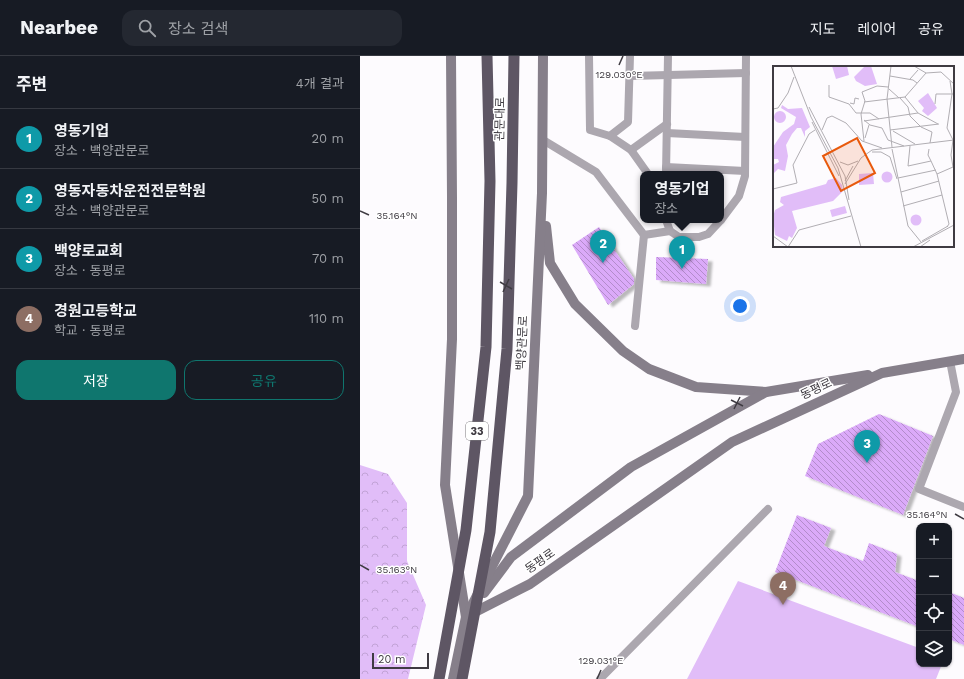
<!DOCTYPE html>
<html lang="ko">
<meta charset="utf-8">
<style>
body{margin:0;font-family:"Work Sans","Noto Sans KR",sans-serif;background:#242831;color:#f1f3f6}
.controls{position:absolute;right:12px;bottom:12px;display:grid;overflow:hidden;border-radius:8px;box-shadow:0 1px 3px #0004}
.controls button{width:36px;height:36px;display:grid;place-items:center;padding:0;border:0;border-bottom:1px solid #363941;background:#171b24;color:#f1f3f6;font:20px sans-serif}
.scale{position:absolute;left:12px;bottom:10px;width:57px;box-sizing:border-box;padding-left:4px;border:2px solid #3f3b42;border-top:0;font-size:11px;line-height:14px;white-space:nowrap;color:#3f3b42;-webkit-text-stroke:3px #fff;paint-order:stroke}
.you{position:absolute;left:380px;top:250px;width:14px;height:14px;margin:-10px;border:3px solid #fff;border-radius:50%;background:#1a73e8;box-shadow:0 0 0 6px #1a73e833}
.badge{display:grid;place-items:center;width:26px;height:26px;border-radius:50%;background:#0f766e;color:#fff;font-size:13px;font-weight:700}
.pin{position:absolute;translate:-50% -33px;filter:drop-shadow(0 1px 2px #0008)}
.pin::after{content:'';position:absolute;top:21px;width:14px;height:12px;background:inherit;clip-path:polygon(0 0,100% 0,50% 100%)}
.popup{position:absolute;left:280px;top:115px;width:84px;height:52px;box-sizing:border-box;display:grid;place-content:center;border-radius:8px;background:#171b24;filter:drop-shadow(0 1px 3px #0005);font-size:13px;white-space:nowrap;color:#9ea1a6}
.popup b{font-size:15px;color:#f1f3f6}
.popup::after{content:'';position:absolute;left:50%;top:100%;margin-left:-8px;border:8px solid transparent;border-top-color:#171b24}
.list{margin:0;padding:0;list-style:none}
h2{display:flex;justify-content:space-between;align-items:center;height:52px;margin:0;padding:0 16px;font-size:17px}
h2 small{font-size:13px;font-weight:400;color:#9ea1a6}
.list li{display:grid;grid-template-columns:26px 1fr auto;gap:12px;align-items:center;box-sizing:border-box;height:60px;padding:0 16px;border-top:1px solid #363941}
.list b{display:block;font-size:15px;white-space:nowrap}
.list p{margin:0;font-size:13px;white-space:nowrap;color:#9ea1a6}
.list em{font-size:13px;font-style:normal;color:#9ea1a6}
.actions{display:flex;gap:8px;padding:12px 16px}
.actions a{flex:1;padding:9px 0;border:1px solid #0f766e;border-radius:12px;text-align:center;font-size:14px;color:#0f766e}
.actions .main{background:#0f766e;color:#fff}
.icon{flex:none;width:22px;height:22px;fill:none;stroke:currentColor;stroke-width:2;stroke-linecap:round;stroke-linejoin:round}
.map{position:relative;flex:none;width:604px;height:623px;overflow:hidden}
header{display:flex;align-items:center;gap:24px;box-sizing:border-box;height:56px;padding:0 20px;background:#171b24;border-bottom:1px solid #363941}
header strong{font-size:19px}
nav{display:flex;gap:22px;margin-inline-start:auto;font-size:14px}
.search{width:280px;height:36px;background:#242831;display:flex;align-items:center;gap:10px;box-sizing:border-box;padding:0 14px;border-radius:12px;color:#9ea1a6;font-size:15px}
main{display:flex}
aside{flex:1;background:#171b24}
.map>svg:first-child{display:block}
</style>
<header>
<strong>Nearbee</strong>
<div class="search"><svg class="icon" aria-label="search" viewBox="0 0 24 24"><circle cx="10" cy="10" r="6"/><path d="M15 15l6 6"/></svg>장소 검색</div>
<nav><a>지도</a><a>레이어</a><a>공유</a></nav>
</header>
<main>
<aside>
<h2>주변<small>4개 결과</small></h2>
<ul class="list">
<li><span class="badge" style="background:#0f9aa8">1</span><div><b>영동기업</b><p>장소 · 백양관문로</p></div><em>20 m</em></li>
<li><span class="badge" style="background:#0f9aa8">2</span><div><b>영동자동차운전전문학원</b><p>장소 · 백양관문로</p></div><em>50 m</em></li>
<li><span class="badge" style="background:#0f9aa8">3</span><div><b>백양로교회</b><p>장소 · 동평로</p></div><em>70 m</em></li>
<li><span class="badge" style="background:#8d6e63">4</span><div><b>경원고등학교</b><p>학교 · 동평로</p></div><em>110 m</em></li>
</ul>
<div class="actions"><a class="main">저장</a><a>공유</a></div>
</aside>
<div class="map">
<svg width="604" height="623" viewBox="0 0 604 623">
<defs>
<pattern id="forest-crowns" width="20" height="18" patternUnits="userSpaceOnUse"><rect width="20" height="18" fill="#e1bdf8"/><path d="M2 6a3 3 0 1 1 6 0M12 15a3 3 0 1 1 6 0" fill="none" stroke="#c2a3d6"/></pattern>
<pattern id="building-back-hatch" width="6" height="6" patternUnits="userSpaceOnUse"><rect width="6" height="6" fill="#dbaaf9"/><path d="M-1 5l2 2M0 0l6 6M5-1l2 2" fill="none" stroke="#b38ccb"/></pattern>
<filter id="shadow"><feDropShadow dx="4.5" dy="2.5" stdDeviation="1" flood-color="#0004"/></filter>
</defs>
<rect width="100%" height="100%" fill="#fdfbfe"/>
<!-- green -->
<path fill="#e1bdf8" d="M378 525 559 592V608H582L576 623H327Z"/>
<!-- forest -->
<path fill="url(#forest-crowns)" d="M0 409 28 418 47 447V505L66 549 48 623H0Z"/>
<!-- building -->
<g fill="url(#building-back-hatch)" filter="url(#shadow)">
<path d="M239 171 274 223V228L248 249 212 189Z"/>
<path d="M296 201 348 203 346 228 296 224Z"/>
<path d="M519 358 573 380 543 459 445 420 458 388Z"/>
<path d="M437 459 471 472 464 490 503 505 509 487 537 498 535 516 559 525V571L415 516Z"/>
<path d="M589 536 604 542V589L589 583Z"/>
</g>
<g fill="none" stroke-linecap="round" stroke-linejoin="round">
<!-- service -->
<g stroke="#aca7af" stroke-width="8">
<path d="M229 0 230 74 250 80 268 66 270 0"/>
<path d="M270 20 386 17"/>
<path d="M307 77 385 81"/>
<path d="M250 80 271 94 307 68"/>
<path d="M183 84 236 116 284 179 310 175"/>
<path d="M271 94 288 118"/>
<path d="M306 111 385 115"/>
<path d="M306 118 308 0"/>
<path d="M306 164 310 175 319 181H339L348 178 361 164"/>
<path d="M361 164 379 140 385 120 386 0"/>
<path d="M275 270 284 179"/>
<path d="M590 305 596 336 559 433 604 451"/>
<path d="M240 623 408 453"/>
</g>
<!-- secondary -->
<g stroke="#867f8a" stroke-width="10">
<path d="M91 0 92 141V283L85 429 106 561"/>
<path d="M186 170 190 207 215 248 263 295 289 313 336 331 406 336 508 319"/>
<path d="M124 537 151 501 271 411 406 336"/>
<path d="M109 559 170 528 372 386 522 317 604 303"/>
<path d="M93 623 106 561 168 440 182 137 183 0"/>
</g>
<!-- trunk -->
<g stroke="#5e5664" stroke-width="11">
<path d="M79 623 106 474 126 291 130 125 127 0"/>
<path d="M102 623 130 476 147 293 152 127 154 0"/>
</g>
</g>
<!-- ticks -->
<path fill="none" stroke="#3f3b42" stroke-width="1.5" d="M259 9 263 0M0 155 9 159M140 226 152 233M143 236 149 223M371 344 383 350M374 353 380 341M595 458 604 463M0 509 9 514M237 623 241 614"/>
<g text-anchor="middle" stroke-width="3" stroke-linejoin="round" paint-order="stroke">
<!-- shield labels -->
<rect fill="#fff" stroke="#79767b" stroke-width="1" x="106" y="366" width="22" height="18" rx="3"/>
<g font-size="11" font-weight="bold" fill="#3f3b42">
<text x="117" y="379">33</text>
</g>
<!-- street labels -->
<g font-size="12" fill="#3f3b42" stroke="#fff">
<text transform="translate(140 63) rotate(-89)" y="4">관문대로</text>
<text transform="translate(162 287) rotate(-87)" y="4">백양관문로</text>
<text transform="translate(456 333) rotate(-25)" y="4">동평로</text>
<text transform="translate(180 505) rotate(-35)" y="4">동평로</text>
</g>
</g>
<!-- overview -->
<g transform="translate(413 10)">
<rect width="181" height="181" fill="#fdfbfe"/>
<path d="M59 0H74L76 9 63 13ZM92 0H98L104 18 92 20 83 15 81 11ZM1 51a6 6 0 1 1 12 0a6 6 0 1 1-12 0ZM108.5 111a5.5 5.5 0 1 1 11 0a5.5 5.5 0 1 1-11 0ZM100 107 101 118 86 119V108Z" fill="#e1bdf8"/>
<path d="M155 27 164 42 155 50 149 45 151 42 145 35ZM9 39 15 43 29 42 37 61 32 65V71L28 62H24L19 68 13 79 15 90 12 105 5 103 0 108V99L6 96 5 93H0V81L10 66 21 58 23 51 8 42ZM63 112 69 119 70 125 60 135 19 145 24 162 19 172 16 170 14 175 2 169 0 151 2 144 11 139 7 136 8 131 53 118 55 114ZM72 140 74 147 59 151 57 144ZM137.5 154a5.5 5.5 0 1 1 11 0a5.5 5.5 0 1 1-11 0Z" fill="#e1bdf8"/>
<path fill="none" stroke="#b1aeb3" stroke-width="1" d="M18 0 38 51 65 102 88 181M118 0 114 33 119 81M141 0 153 7 168 6 181 18M117 10 140 14 144 17M137 13 145 4M177 15 179 28 174 62 180 74M56 19V31L76 38 83 47H97L106 53M116 23 126 32M132 31 145 47 165 58M127 32 135 41 137 50 148 61 159 66 157 77M91 36 132 31 153 7M77 37 81 38 82 32 86 33M162 38 163 28H181M36 41 72 110 76 134M0 43 5 42 15 27 21 11M91 54 97 59 109 62 115 74 131 80M91 55 145 47M39 56 66 110M49 64 54 52 59 50 73 57 89 75 109 82M117 64 166 58M120 65 142 78M92 72 96 59M91 75 88 48 92 35 89 26 104 20 115 21M137 80 135 100 158 95 164 108M119 83 135 160 148 176M156 83 155 89 158 95M99 86H108L117 91 124 113M67 96 75 99 85 95M125 112 163 104M72 115 80 100M72 118 88 92 99 84 181 74M0 123 24 117 20 99 36 68 42 64M128 126 166 115M130 140 169 129M174 161 176 158 164 108 180 101 178 89 180 74M0 170 15 181M149 175 175 160M15 181 26 164 78 150M140 181 181 159M147 181 157 174"/>
<path fill="#e8590c" fill-opacity="0.15" stroke="#e8590c" stroke-width="2" d="M84 72 102 107 68 125 50 90Z"/>
<rect width="181" height="181" fill="none" stroke="#3f3b42" stroke-width="2"/>
</g>
<g font-size="10" text-anchor="middle" fill="#3f3b42" stroke="#fff" stroke-width="3" stroke-linejoin="round" paint-order="stroke">
<text x="259" y="22">129.030°E</text>
<text x="37" y="163">35.164°N</text>
<text x="567" y="462">35.164°N</text>
<text x="37" y="517">35.163°N</text>
<text x="241" y="608">129.031°E</text>
</g>
</svg>
<div class="controls">
<button>+</button>
<button>−</button>
<button><svg class="icon" aria-label="locate" viewBox="0 0 24 24"><circle cx="12" cy="12" r="6"/><path d="M12 2v4M12 18v4M2 12h4M18 12h4"/></svg></button>
<button><svg class="icon" aria-label="layers" viewBox="0 0 24 24"><path d="M12 4l9 5-9 5-9-5zM3 14l9 5 9-5"/></svg></button>
</div>
<div class="scale">20 m</div>
<div class="you"></div>
<div class="pin badge" style="left:322px;top:213px;background:#0f9aa8">1</div>
<div class="popup"><b>영동기업</b>장소</div>
<div class="pin badge" style="left:243px;top:207px;background:#0f9aa8">2</div>
<div class="pin badge" style="left:507px;top:407px;background:#0f9aa8">3</div>
<div class="pin badge" style="left:423px;top:549px;background:#8d6e63">4</div>
</div>
</main>
